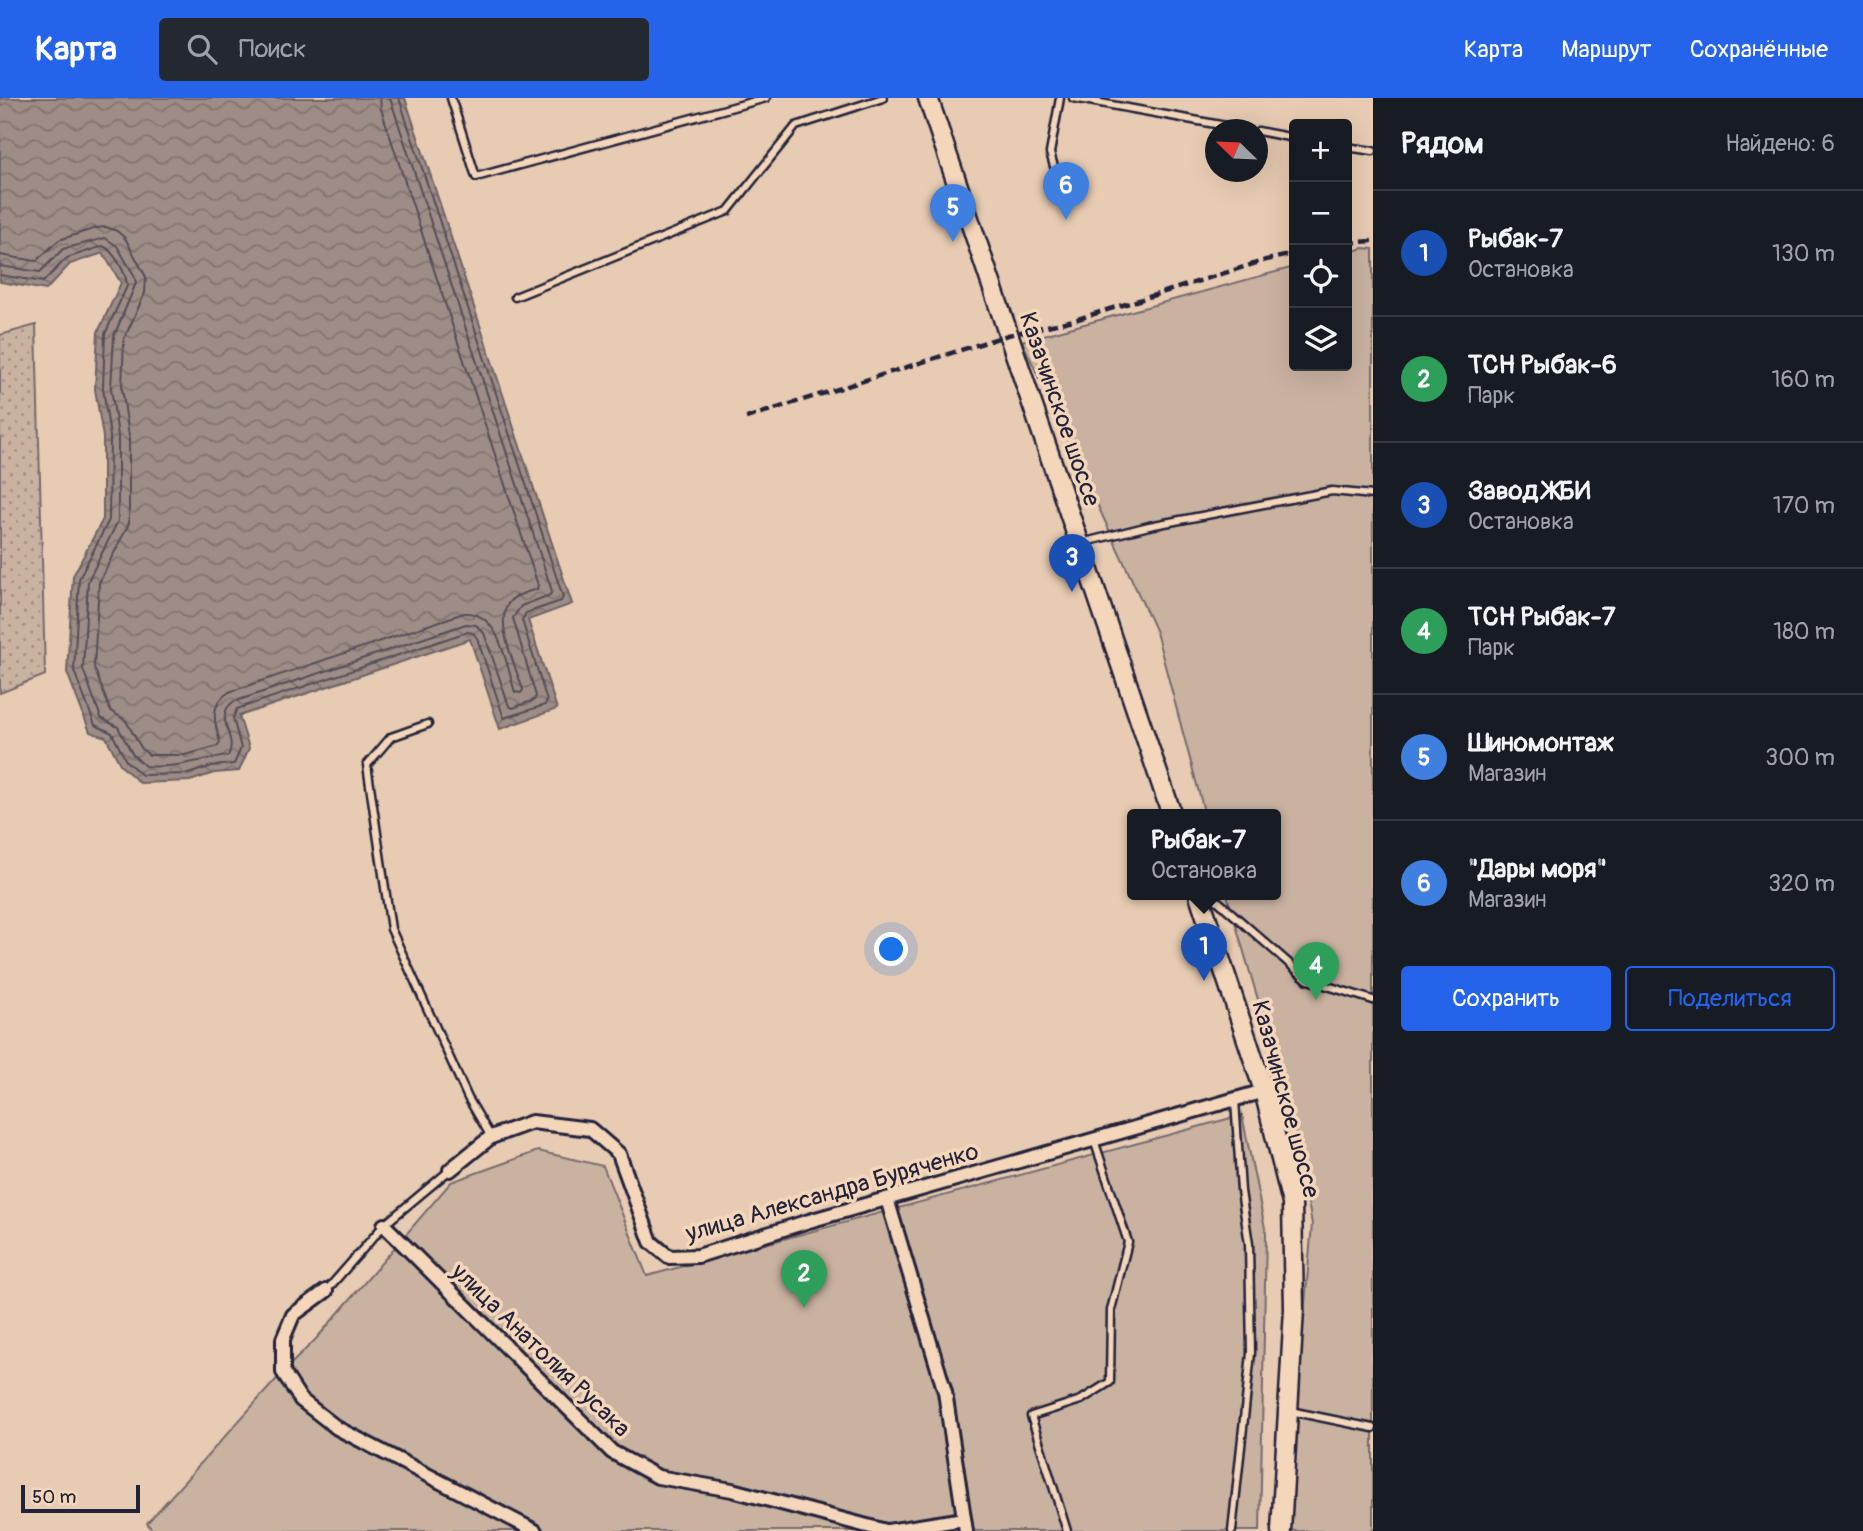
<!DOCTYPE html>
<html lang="ru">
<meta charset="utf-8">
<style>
body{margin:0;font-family:Pangolin,sans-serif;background:#242831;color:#f1f3f6}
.controls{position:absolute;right:21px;top:21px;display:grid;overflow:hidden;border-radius:7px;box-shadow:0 7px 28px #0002}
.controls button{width:63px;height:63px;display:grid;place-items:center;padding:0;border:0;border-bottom:2px solid #363941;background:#171b24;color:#f1f3f6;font:35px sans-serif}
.compass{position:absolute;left:1205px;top:21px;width:63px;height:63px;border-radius:50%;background:#171b24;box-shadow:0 7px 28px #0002;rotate:293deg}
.scale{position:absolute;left:21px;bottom:18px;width:119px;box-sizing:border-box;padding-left:7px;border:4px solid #22223b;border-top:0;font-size:19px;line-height:24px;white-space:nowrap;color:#22223b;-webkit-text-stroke:5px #f4d6ba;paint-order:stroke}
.you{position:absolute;left:892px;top:852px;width:24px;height:24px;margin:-18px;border:5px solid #fff;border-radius:50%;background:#1a73e8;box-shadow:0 0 0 10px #1a73e833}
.badge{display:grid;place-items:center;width:46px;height:46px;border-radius:50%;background:#2563eb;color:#fff;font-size:23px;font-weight:700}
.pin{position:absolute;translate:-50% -58px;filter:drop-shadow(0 2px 4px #0008)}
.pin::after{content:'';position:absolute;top:37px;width:24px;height:21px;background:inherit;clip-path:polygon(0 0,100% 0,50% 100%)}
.popup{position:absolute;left:1127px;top:711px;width:154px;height:91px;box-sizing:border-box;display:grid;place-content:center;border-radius:7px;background:#171b24;filter:drop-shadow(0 2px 5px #0005);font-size:23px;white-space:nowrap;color:#9ea1a6}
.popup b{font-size:26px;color:#f1f3f6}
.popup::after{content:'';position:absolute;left:50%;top:100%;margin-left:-14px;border:14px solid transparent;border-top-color:#171b24}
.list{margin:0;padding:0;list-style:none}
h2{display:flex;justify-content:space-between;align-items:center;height:91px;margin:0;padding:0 28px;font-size:30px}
h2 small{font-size:23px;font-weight:400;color:#9ea1a6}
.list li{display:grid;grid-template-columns:46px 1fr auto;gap:21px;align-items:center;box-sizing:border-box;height:126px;padding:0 28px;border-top:2px solid #363941}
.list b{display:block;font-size:26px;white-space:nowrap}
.list p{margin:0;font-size:23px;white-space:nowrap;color:#9ea1a6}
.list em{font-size:23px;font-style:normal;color:#9ea1a6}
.actions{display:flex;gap:14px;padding:21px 28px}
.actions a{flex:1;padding:16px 0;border:2px solid #2563eb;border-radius:7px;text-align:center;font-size:24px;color:#2563eb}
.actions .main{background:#2563eb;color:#fff}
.icon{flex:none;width:38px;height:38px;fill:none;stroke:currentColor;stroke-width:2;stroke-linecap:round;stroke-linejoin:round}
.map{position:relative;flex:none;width:1373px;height:1433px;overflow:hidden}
header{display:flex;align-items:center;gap:42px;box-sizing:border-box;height:98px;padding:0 35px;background:#2563eb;color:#fff}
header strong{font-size:33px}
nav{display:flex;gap:38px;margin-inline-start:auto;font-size:24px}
.search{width:490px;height:63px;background:#242831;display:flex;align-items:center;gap:18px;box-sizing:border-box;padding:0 24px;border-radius:7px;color:#9ea1a6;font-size:26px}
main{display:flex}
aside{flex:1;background:#171b24}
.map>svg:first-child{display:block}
</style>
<header>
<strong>Карта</strong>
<div class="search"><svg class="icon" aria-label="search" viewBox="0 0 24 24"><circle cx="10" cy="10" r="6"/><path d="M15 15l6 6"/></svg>Поиск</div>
<nav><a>Карта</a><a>Маршрут</a><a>Сохранённые</a></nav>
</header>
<main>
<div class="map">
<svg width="1373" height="1433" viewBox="0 0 1373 1433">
<defs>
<pattern id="grass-dots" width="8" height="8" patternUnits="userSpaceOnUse" patternTransform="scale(1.75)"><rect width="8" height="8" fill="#cab2a1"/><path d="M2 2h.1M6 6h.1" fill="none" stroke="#a49084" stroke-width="1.8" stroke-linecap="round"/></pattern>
<pattern id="water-waves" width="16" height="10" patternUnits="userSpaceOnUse" patternTransform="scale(1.75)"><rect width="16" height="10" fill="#9e8d86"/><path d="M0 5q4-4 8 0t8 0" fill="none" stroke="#80736f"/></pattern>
</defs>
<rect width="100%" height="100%" fill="#e7cbb2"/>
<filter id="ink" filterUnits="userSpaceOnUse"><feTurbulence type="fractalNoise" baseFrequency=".0143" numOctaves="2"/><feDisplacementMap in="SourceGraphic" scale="14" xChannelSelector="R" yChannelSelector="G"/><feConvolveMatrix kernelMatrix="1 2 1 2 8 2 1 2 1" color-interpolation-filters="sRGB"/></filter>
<g filter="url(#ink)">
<!-- grass -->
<path fill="url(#grass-dots)" stroke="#766a6e" stroke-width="2" d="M36 227 45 577 0 595V237Z"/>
<!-- garden -->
<g fill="#cab2a1" stroke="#766a6e" stroke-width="2">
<path d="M1363 150 1373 151V1433H1285L1312 1126 1292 1016 1227 797H1276V717H1205L1156 534 1022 243 1294 169V268H1347V155Z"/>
<path d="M1242 1017 1266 1135 1260 1433H153L147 1425 283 1274 316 1241 451 1084 538 1053 603 1068 647 1178Z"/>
</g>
<!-- water -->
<path fill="url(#water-waves)" stroke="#6c6268" stroke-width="2" d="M0 0H405L572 506 528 522 557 611 500 631 470 541 239 618 249 650 239 673 214 675 190 683 140 685 121 668 106 639 90 634 67 574 73 478 103 421V339L95 291 98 234 121 185 103 155 70 166 46 192 0 184Z"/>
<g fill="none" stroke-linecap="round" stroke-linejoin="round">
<!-- shore -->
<g stroke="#544d59" stroke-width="2">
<path d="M0 157 36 163 59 142 96 130 106 129 117 133 125 140 146 179 145 195 124 241 122 290 129 338V425L99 485 94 569 110 612 126 623 142 651 149 657H185L218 648 220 644C214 624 209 607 229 594L464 515C500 513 506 567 515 594L521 595 523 592C516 569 492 521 511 502 518 496 528 494 537 491L538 487 381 11 380 0"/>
<path d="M0 168 40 174 63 151 105 140 117 148 134 177 136 185 114 238 111 290 118 338V423L88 483 83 571 101 620 118 629 133 657 145 668C174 671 200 661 228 658 239 639 212 620 233 604L466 526 476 527 484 535 509 608 513 610 534 602 536 598 513 520 521 508 550 497 552 493 390 0"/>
<path d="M0 177 43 184 67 160 103 148C114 153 127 176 127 188L105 236 103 290 110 339 109 422 79 481 74 573 95 627 112 635 126 663 142 677 188 676 212 668 234 666 241 650 233 620 237 611 467 534 473 535 477 540 504 620 545 607 547 603 522 522 526 515 561 503 563 499 399 0"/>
</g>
<defs>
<g id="lane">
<path d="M451 0 476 79 766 0"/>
<path d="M1073 0 1248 32"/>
<path d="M1258 33 1294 40"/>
<path d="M1347 49 1373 53"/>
<path d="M1056 75 1050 55 1060 0"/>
<path d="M515 199 728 113 796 28 883 0"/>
<path d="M1081 445 1149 428 1332 393 1373 397"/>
<path d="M428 626 391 639 367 667 391 831 468 1000 491 1039"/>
<path d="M1211 797 1308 882 1373 902"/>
<path d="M326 1193 384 1127 450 1072"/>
<path d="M1290 1313 1373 1330"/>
<path d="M1067 1433 1031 1318 1081 1302 1110 1284 1111 1212 1128 1144 1094 1042"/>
<path d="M1232 1433 1251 1255 1249 1146 1241 1093 1235 1002"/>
</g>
<g id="street">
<path d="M450 1072 491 1039 532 1024 590 1031 619 1056 651 1144 669 1159 698 1158 809 1123 1264 993"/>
<path d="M887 1101 945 1294 966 1433"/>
<path d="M384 1127 612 1354 658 1379 732 1392 886 1433"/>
<path d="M326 1193 293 1217 283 1241V1274L301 1302 337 1330 535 1433"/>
<path d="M888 1433 964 1421"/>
</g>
<g id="secondary">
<path d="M928 0 1172 717"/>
<path d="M1199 797 1264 993 1292 1105 1294 1211 1281 1433"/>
</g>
</defs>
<!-- lane casing -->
<use href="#lane" stroke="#22223b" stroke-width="11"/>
<!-- street casing -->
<use href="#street" stroke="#22223b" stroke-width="18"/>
<!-- secondary casing -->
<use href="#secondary" stroke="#22223b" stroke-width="23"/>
<!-- lane -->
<use href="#lane" stroke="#f4d6ba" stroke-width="6"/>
<!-- street -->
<use href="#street" stroke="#f4d6ba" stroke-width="12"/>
<!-- secondary -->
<use href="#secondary" stroke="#f4d6ba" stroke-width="18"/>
<!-- rail -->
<g stroke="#22223b" stroke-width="4.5" stroke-dasharray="10 5" stroke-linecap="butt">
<path d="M1347 145 1373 143"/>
<path d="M746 320 1008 237 1078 221 1266 162 1294 156"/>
</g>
</g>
</g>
<g text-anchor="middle" stroke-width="7" stroke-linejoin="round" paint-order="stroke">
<!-- street labels -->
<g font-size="24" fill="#22223b" stroke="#f4d6ba">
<text transform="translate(1060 311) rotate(71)" y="8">Казачинское шоссе</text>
<text transform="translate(1286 1001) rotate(75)" y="8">Казачинское шоссе</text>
<text transform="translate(832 1094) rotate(-16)" y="8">улица Александра Буряченко</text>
<text transform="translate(541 1252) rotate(44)" y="8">улица Анатолия Русака</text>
</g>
</g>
</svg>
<div class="controls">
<button>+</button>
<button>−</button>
<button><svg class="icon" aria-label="locate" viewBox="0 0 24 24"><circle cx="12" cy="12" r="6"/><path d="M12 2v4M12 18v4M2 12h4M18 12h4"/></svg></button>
<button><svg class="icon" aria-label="layers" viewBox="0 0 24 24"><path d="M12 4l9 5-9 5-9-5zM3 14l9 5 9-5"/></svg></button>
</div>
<svg class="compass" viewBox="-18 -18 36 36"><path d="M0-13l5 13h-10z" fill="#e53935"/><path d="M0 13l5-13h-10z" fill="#9ea1a6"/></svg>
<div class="scale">50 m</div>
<div class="you"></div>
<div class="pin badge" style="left:1204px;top:883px;background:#1a4fb4">1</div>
<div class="popup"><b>Рыбак-7</b>Остановка</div>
<div class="pin badge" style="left:804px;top:1210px;background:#2e9e5b">2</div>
<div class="pin badge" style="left:1072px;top:494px;background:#1a4fb4">3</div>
<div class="pin badge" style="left:1316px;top:902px;background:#2e9e5b">4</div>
<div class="pin badge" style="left:953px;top:144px;background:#3f7fe0">5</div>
<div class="pin badge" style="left:1066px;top:122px;background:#3f7fe0">6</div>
</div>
<aside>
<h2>Рядом<small>Найдено: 6</small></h2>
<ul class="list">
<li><span class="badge" style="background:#1a4fb4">1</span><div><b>Рыбак-7</b><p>Остановка</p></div><em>130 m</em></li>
<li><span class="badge" style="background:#2e9e5b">2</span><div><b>ТСН Рыбак-6</b><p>Парк</p></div><em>160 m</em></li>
<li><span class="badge" style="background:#1a4fb4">3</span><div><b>Завод ЖБИ</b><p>Остановка</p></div><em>170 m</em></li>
<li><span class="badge" style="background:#2e9e5b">4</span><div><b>ТСН Рыбак-7</b><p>Парк</p></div><em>180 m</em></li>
<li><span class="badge" style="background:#3f7fe0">5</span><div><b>Шиномонтаж</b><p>Магазин</p></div><em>300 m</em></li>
<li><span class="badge" style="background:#3f7fe0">6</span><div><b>&quot;Дары моря&quot;</b><p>Магазин</p></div><em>320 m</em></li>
</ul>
<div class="actions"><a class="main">Сохранить</a><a>Поделиться</a></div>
</aside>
</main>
